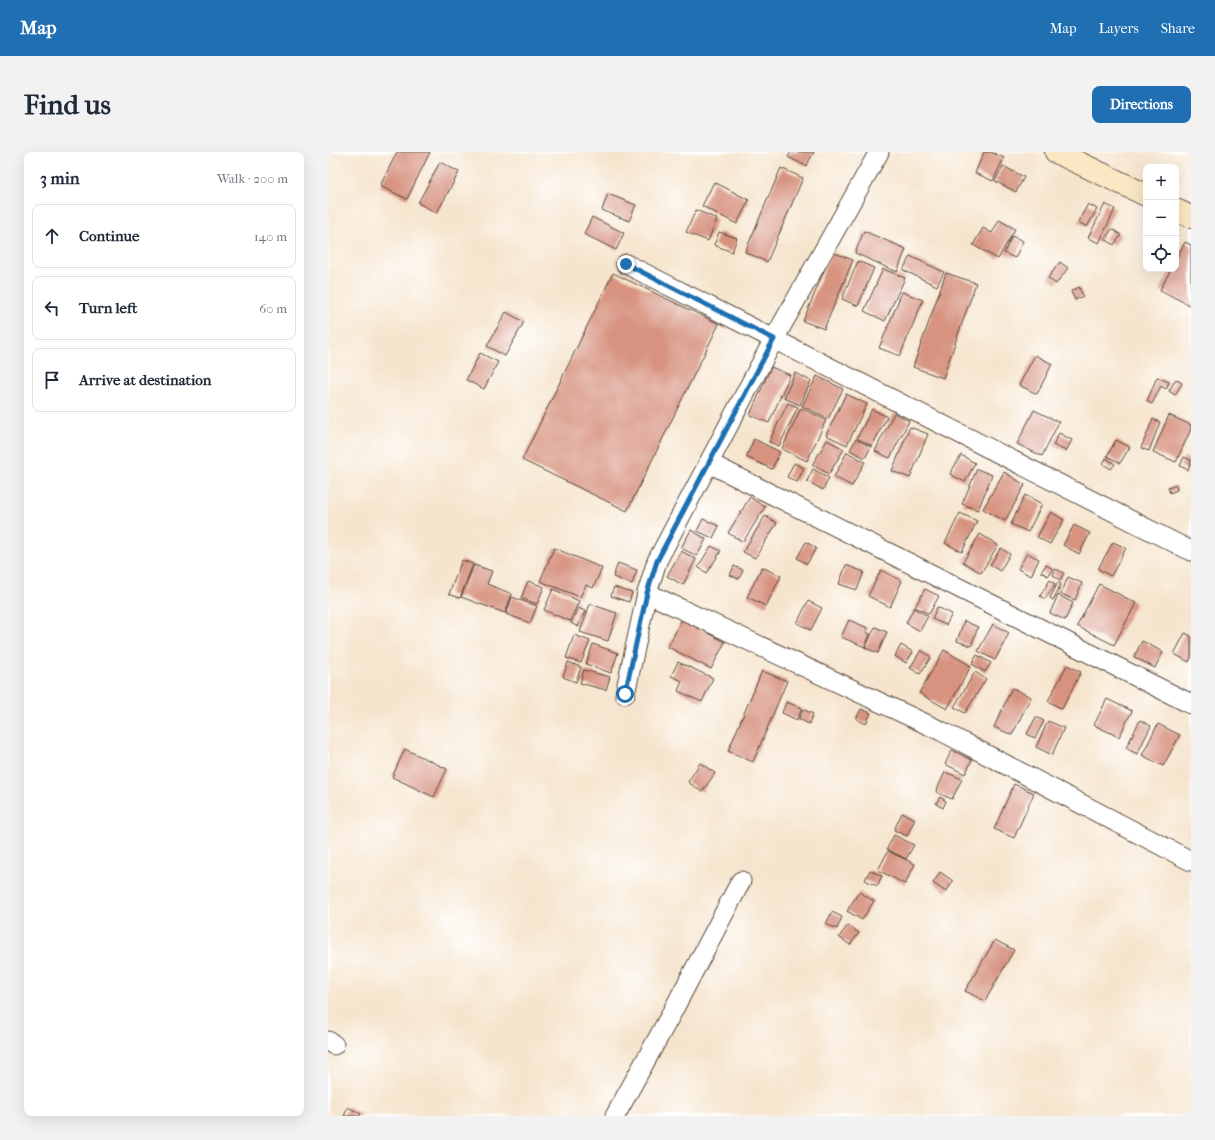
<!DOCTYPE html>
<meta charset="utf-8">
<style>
body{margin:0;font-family:"IM FELL French Canon",serif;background:#f2f2f3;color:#1f2937}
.controls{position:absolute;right:12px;top:12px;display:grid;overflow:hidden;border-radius:8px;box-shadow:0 4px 16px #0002}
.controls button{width:36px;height:36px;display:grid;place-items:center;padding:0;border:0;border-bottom:1px solid #e0e1e3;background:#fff;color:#1f2937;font:20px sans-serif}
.stop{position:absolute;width:12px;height:12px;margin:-9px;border:3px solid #1f6fb2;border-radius:50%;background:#fff}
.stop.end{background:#1f6fb2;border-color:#fff;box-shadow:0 1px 4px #0008}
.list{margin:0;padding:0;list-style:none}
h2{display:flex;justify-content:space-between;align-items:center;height:52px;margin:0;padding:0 16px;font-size:17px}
h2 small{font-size:13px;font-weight:400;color:#747a83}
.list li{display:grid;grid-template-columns:26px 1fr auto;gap:12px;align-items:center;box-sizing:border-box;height:64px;margin:0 8px 8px;padding:0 8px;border:1px solid #e0e1e3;border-radius:8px}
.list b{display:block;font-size:15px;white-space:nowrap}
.list em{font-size:13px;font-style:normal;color:#747a83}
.icon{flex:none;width:22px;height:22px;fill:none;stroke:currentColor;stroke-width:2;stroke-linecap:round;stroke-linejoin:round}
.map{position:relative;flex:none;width:863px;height:964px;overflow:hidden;border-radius:8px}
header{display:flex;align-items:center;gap:24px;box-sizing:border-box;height:56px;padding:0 20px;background:#1f6fb2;color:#fff}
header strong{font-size:19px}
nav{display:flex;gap:22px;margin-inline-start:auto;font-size:14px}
.intro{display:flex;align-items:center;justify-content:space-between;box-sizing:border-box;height:96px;padding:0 24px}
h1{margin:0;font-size:28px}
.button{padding:10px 18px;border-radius:8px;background:#1f6fb2;color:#fff;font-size:14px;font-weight:700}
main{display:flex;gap:24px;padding:0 24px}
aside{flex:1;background:#fff;border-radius:8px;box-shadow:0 4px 16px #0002}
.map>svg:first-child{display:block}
</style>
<header>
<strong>Map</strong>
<nav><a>Map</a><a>Layers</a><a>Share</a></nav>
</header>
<div class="intro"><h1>Find us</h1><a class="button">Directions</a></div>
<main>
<aside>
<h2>3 min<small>Walk · 200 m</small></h2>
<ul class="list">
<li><svg class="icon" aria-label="ahead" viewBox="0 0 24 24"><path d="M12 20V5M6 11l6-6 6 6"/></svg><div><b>Continue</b></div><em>140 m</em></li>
<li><svg class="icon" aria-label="left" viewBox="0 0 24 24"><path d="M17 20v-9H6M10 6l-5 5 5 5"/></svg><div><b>Turn left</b></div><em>60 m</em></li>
<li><svg class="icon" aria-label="arrive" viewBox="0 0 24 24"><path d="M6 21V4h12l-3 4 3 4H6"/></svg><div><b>Arrive at destination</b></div></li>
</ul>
</aside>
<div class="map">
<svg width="863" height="964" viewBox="0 0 863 964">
<rect width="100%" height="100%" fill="#fff"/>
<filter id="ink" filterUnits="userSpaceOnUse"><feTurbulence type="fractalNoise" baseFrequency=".025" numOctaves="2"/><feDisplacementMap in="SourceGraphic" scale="8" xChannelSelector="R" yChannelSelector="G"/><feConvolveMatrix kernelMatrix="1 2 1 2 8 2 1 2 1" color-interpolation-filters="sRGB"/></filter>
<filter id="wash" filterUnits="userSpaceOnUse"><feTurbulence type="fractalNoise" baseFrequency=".012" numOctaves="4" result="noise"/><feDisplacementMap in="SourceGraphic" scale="16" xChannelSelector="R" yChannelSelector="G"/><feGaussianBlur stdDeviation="0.9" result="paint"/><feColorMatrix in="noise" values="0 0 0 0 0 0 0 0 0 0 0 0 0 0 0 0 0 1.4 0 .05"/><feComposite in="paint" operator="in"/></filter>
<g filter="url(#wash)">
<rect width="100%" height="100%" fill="#f6e5ce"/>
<g id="blocks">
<!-- building -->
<g fill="#d79380">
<path d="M69 0H102L79 47 52 34Z"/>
<path d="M463 0H486L478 14 460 5Z"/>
<path d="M656 0H663L676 6 665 29 647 21Z"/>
<path d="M112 10 131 20 109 61 90 51Z"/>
<path d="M675 14 696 25 688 40 667 29Z"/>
<path d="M453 16 475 26 439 110 417 100Z"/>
<path d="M386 30 421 48 409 72 374 54Z"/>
<path d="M280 42 308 53 301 69 274 58Z"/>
<path d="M760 52 769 57 759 75 750 70Z"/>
<path d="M777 52 787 57 771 91 760 86Z"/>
<path d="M368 58 389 67 380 89 358 80Z"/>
<path d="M264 65 296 81 288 98 256 82Z"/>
<path d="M671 68 687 77 670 107 645 93 655 76 664 81Z"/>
<path d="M784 77 793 83 786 93 777 87Z"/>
<path d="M536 79 578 97 569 120 527 101Z"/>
<path d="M391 80 409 86 404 100 386 93Z"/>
<path d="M684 84 695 89 687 106 676 101Z"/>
<path d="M857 90 863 93V154L832 138 843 117H848V107Z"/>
<path d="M504 100 525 108 496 177 475 169Z"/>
<path d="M582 104 616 120 609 134 575 118Z"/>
<path d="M530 109 546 116 530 154 514 147Z"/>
<path d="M732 110 740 116 728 132 720 126Z"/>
<path d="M555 117 577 126 557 169 536 159Z"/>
<path d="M285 121 391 172 299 359 194 308Z"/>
<path d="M618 121 648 131 615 226 585 215Z"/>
<path d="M751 135 755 144 747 148 743 139Z"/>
<path d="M574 140 595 148 572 204 551 196Z"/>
<path d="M178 160 196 170 177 204 159 194Z"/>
<path d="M152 201 170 210 156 237 138 228Z"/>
<path d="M707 203 724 212 709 242 691 233Z"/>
<path d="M443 215 462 223 441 271 422 263Z"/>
<path d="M467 221 483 229 472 253 456 246Z"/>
<path d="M489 224 515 237 500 267 474 254Z"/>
<path d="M829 225 841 230 838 237 833 234 824 252 819 249Z"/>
<path d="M848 227 854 231 847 243 841 239Z"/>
<path d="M518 242 539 252 519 293 498 283Z"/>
<path d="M460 251 470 255 451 294 441 290Z"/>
<path d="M473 256 498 268 479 309 454 297Z"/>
<path d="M544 257 559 265 544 294 529 286Z"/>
<path d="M706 258 731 270 714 304 689 292Z"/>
<path d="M566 261 581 269 562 306 547 299Z"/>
<path d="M841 263 863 273V277L848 310 825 300Z"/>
<path d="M825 267 832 270 821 299 813 296Z"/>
<path d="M582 275 600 282 582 326 564 319Z"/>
<path d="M731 281 744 288 738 299 725 293Z"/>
<path d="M426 287 452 300 444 317 418 305Z"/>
<path d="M528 287 543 295 537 306 522 298Z"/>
<path d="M499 288 516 297 501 322 484 313Z"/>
<path d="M788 288 802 295 792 311 779 304Z"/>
<path d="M519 300 537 310 524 334 506 325Z"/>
<path d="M633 303 647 311 637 330 622 322Z"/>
<path d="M856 305 863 308 860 318 852 314Z"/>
<path d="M778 306 787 312 783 317 775 312Z"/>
<path d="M466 311 476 316 469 330 459 325Z"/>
<path d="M485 317 501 326 495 338 479 329Z"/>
<path d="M649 317 664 323 650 358 634 352Z"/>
<path d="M676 320 697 333 677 369 655 357Z"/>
<path d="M848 333 849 338 842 341 840 336Z"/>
<path d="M697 343 714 352 700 380 683 372Z"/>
<path d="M422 345 437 355 415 390 400 381Z"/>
<path d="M723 360 736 368 722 392 709 385Z"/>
<path d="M632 361 649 369 634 400 617 391Z"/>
<path d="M437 364 449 371 427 406 415 400Z"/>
<path d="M375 367 391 374 385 386 369 379Z"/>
<path d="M746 373 762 381 751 402 735 393Z"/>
<path d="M363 378 378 387 369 404 353 396Z"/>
<path d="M652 382 670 393 653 421 635 410Z"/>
<path d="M478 390 488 396 479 412 469 406Z"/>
<path d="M785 390 798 396 783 424 770 417Z"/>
<path d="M383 394 393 399 379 421 370 415Z"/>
<path d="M226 396 274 416 265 436 258 433 252 445 212 429Z"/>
<path d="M673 396 682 402 672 419 662 413Z"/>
<path d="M353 399 368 407 355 433 339 424Z"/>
<path d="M699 401 711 407 703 424 690 417Z"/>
<path d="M134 408 145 412 132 446 121 442Z"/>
<path d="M290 411 309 418 304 432 285 425Z"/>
<path d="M146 413 164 419 159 432 184 442 177 461 133 445Z"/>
<path d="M518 413 536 420 529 438 511 432Z"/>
<path d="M718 413 725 417 720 424 713 420Z"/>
<path d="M406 414 415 418 411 427 402 423Z"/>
<path d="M434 415 453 424 438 454 419 445Z"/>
<path d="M728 417 736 421 732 428 725 423Z"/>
<path d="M553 418 574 429 562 455 540 444Z"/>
<path d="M740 425 754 431 747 448 733 442Z"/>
<path d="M722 428 727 432 717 447 712 444Z"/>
<path d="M200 429 216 435 209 452 193 446Z"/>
<path d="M730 430 733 432 725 448 722 446Z"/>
<path d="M771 432 808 451 786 493 749 474Z"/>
<path d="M286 435 304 441 301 450 283 444Z"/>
<path d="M225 437 251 449 242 469 216 458Z"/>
<path d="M597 437 611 444 601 462 587 455Z"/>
<path d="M730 443 745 451 737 468 722 461Z"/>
<path d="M184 445 209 454 202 471 178 462Z"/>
<path d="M480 449 494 456 483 478 469 471Z"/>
<path d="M262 452 289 461 280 489 252 480Z"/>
<path d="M609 455 624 462 618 473 604 467Z"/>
<path d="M250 456 257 459 250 475 243 471Z"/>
<path d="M586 456 600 464 592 479 578 471Z"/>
<path d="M354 467 397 490 383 517 340 495Z"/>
<path d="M521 468 540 476 538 480 542 482 537 495 513 485Z"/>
<path d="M636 469 650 475 643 494 629 489Z"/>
<path d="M665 472 681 481 667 508 650 499Z"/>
<path d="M547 475 559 480 550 501 537 496Z"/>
<path d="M857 481 863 484V505L861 510 846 502Z"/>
<path d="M246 483 262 489 253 511 238 506Z"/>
<path d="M814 489 835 500 827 516 806 505Z"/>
<path d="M265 492 290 501 283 521 258 512Z"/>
<path d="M573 493 585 500 578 511 567 504Z"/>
<path d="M593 498 603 505 592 522 582 516Z"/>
<path d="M616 498 643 514 619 557 591 541Z"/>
<path d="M649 503 663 511 657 520 644 512Z"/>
<path d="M240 510 253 515 248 530 235 525Z"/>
<path d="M350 510 385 526 374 550 350 539 354 529 343 524Z"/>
<path d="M739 513 753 520 734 557 720 549Z"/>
<path d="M256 518 282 525 278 538 252 531Z"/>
<path d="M434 519 459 529 425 610 400 599Z"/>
<path d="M647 520 658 527 637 561 626 555Z"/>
<path d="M684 536 703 545 684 583 666 575Z"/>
<path d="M779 547 804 559 791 585 766 573Z"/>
<path d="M458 550 474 556 469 568 454 561Z"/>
<path d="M475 557 485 562 481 572 471 567Z"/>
<path d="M533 557 543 561 538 572 528 567Z"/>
<path d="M708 565 716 569 707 586 699 582Z"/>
<path d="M812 568 823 574 809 602 798 596Z"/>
<path d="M720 569 736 576 724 603 708 595Z"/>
<path d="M830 572 852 583 835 614 814 603Z"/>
<path d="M77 597 119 617 106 645 64 625Z"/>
<path d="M624 598 644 608 637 622 617 612Z"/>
<path d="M372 611 387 621 374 640 360 630Z"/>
<path d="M617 620 634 627 624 647 608 640Z"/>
<path d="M686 632 706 641 686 686 666 677Z"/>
<path d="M612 645 618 649 615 656 608 652Z"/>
<path d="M574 661 587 667 579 684 566 678Z"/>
<path d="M566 683 586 693 578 707 559 697Z"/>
<path d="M560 699 587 712 577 732 550 718Z"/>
<path d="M542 718 554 724 549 734 537 728Z"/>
<path d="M612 720 625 729 618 740 605 731Z"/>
<path d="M531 740 546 749 534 768 519 759Z"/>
<path d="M504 760 514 765 509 777 498 772Z"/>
<path d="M520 773 531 781 522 793 511 785Z"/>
<path d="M667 788 686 798 657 849 637 839Z"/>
<path d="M20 955 33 962 32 964H16Z"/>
</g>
</g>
</g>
<g filter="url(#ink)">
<use href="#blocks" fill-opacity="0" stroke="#574638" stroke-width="1"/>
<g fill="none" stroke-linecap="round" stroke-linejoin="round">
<defs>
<g id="street">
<path d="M298 112 863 399"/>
<path d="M381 311 863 552"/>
<path d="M319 441 613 579 863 709"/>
<path d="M297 542 319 441 329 409 446 187 551 0"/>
<path d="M0 889 6 893"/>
<path d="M287 964 341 866 413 729"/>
</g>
<g id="secondary">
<path d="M728 0 818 43"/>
<path d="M848 58 863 65"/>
</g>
</defs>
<!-- street casing -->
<use href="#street" stroke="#574638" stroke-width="21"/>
<!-- secondary casing -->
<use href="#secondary" stroke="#574638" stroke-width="24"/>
<!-- street -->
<use href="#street" stroke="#fff" stroke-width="19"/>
<!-- secondary -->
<use href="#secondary" stroke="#fae7c3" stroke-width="22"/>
</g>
</g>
<g fill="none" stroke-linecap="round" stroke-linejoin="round" filter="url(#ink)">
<!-- route -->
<path stroke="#1f6fb2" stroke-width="5" d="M297 542 319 441 329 409 446 187 298 112"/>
</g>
</svg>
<div class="controls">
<button>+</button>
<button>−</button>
<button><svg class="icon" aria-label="locate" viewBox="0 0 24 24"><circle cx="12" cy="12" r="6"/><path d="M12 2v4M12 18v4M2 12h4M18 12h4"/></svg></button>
</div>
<div class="stop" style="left:297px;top:542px"></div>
<div class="stop end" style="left:298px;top:112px"></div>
</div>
</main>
